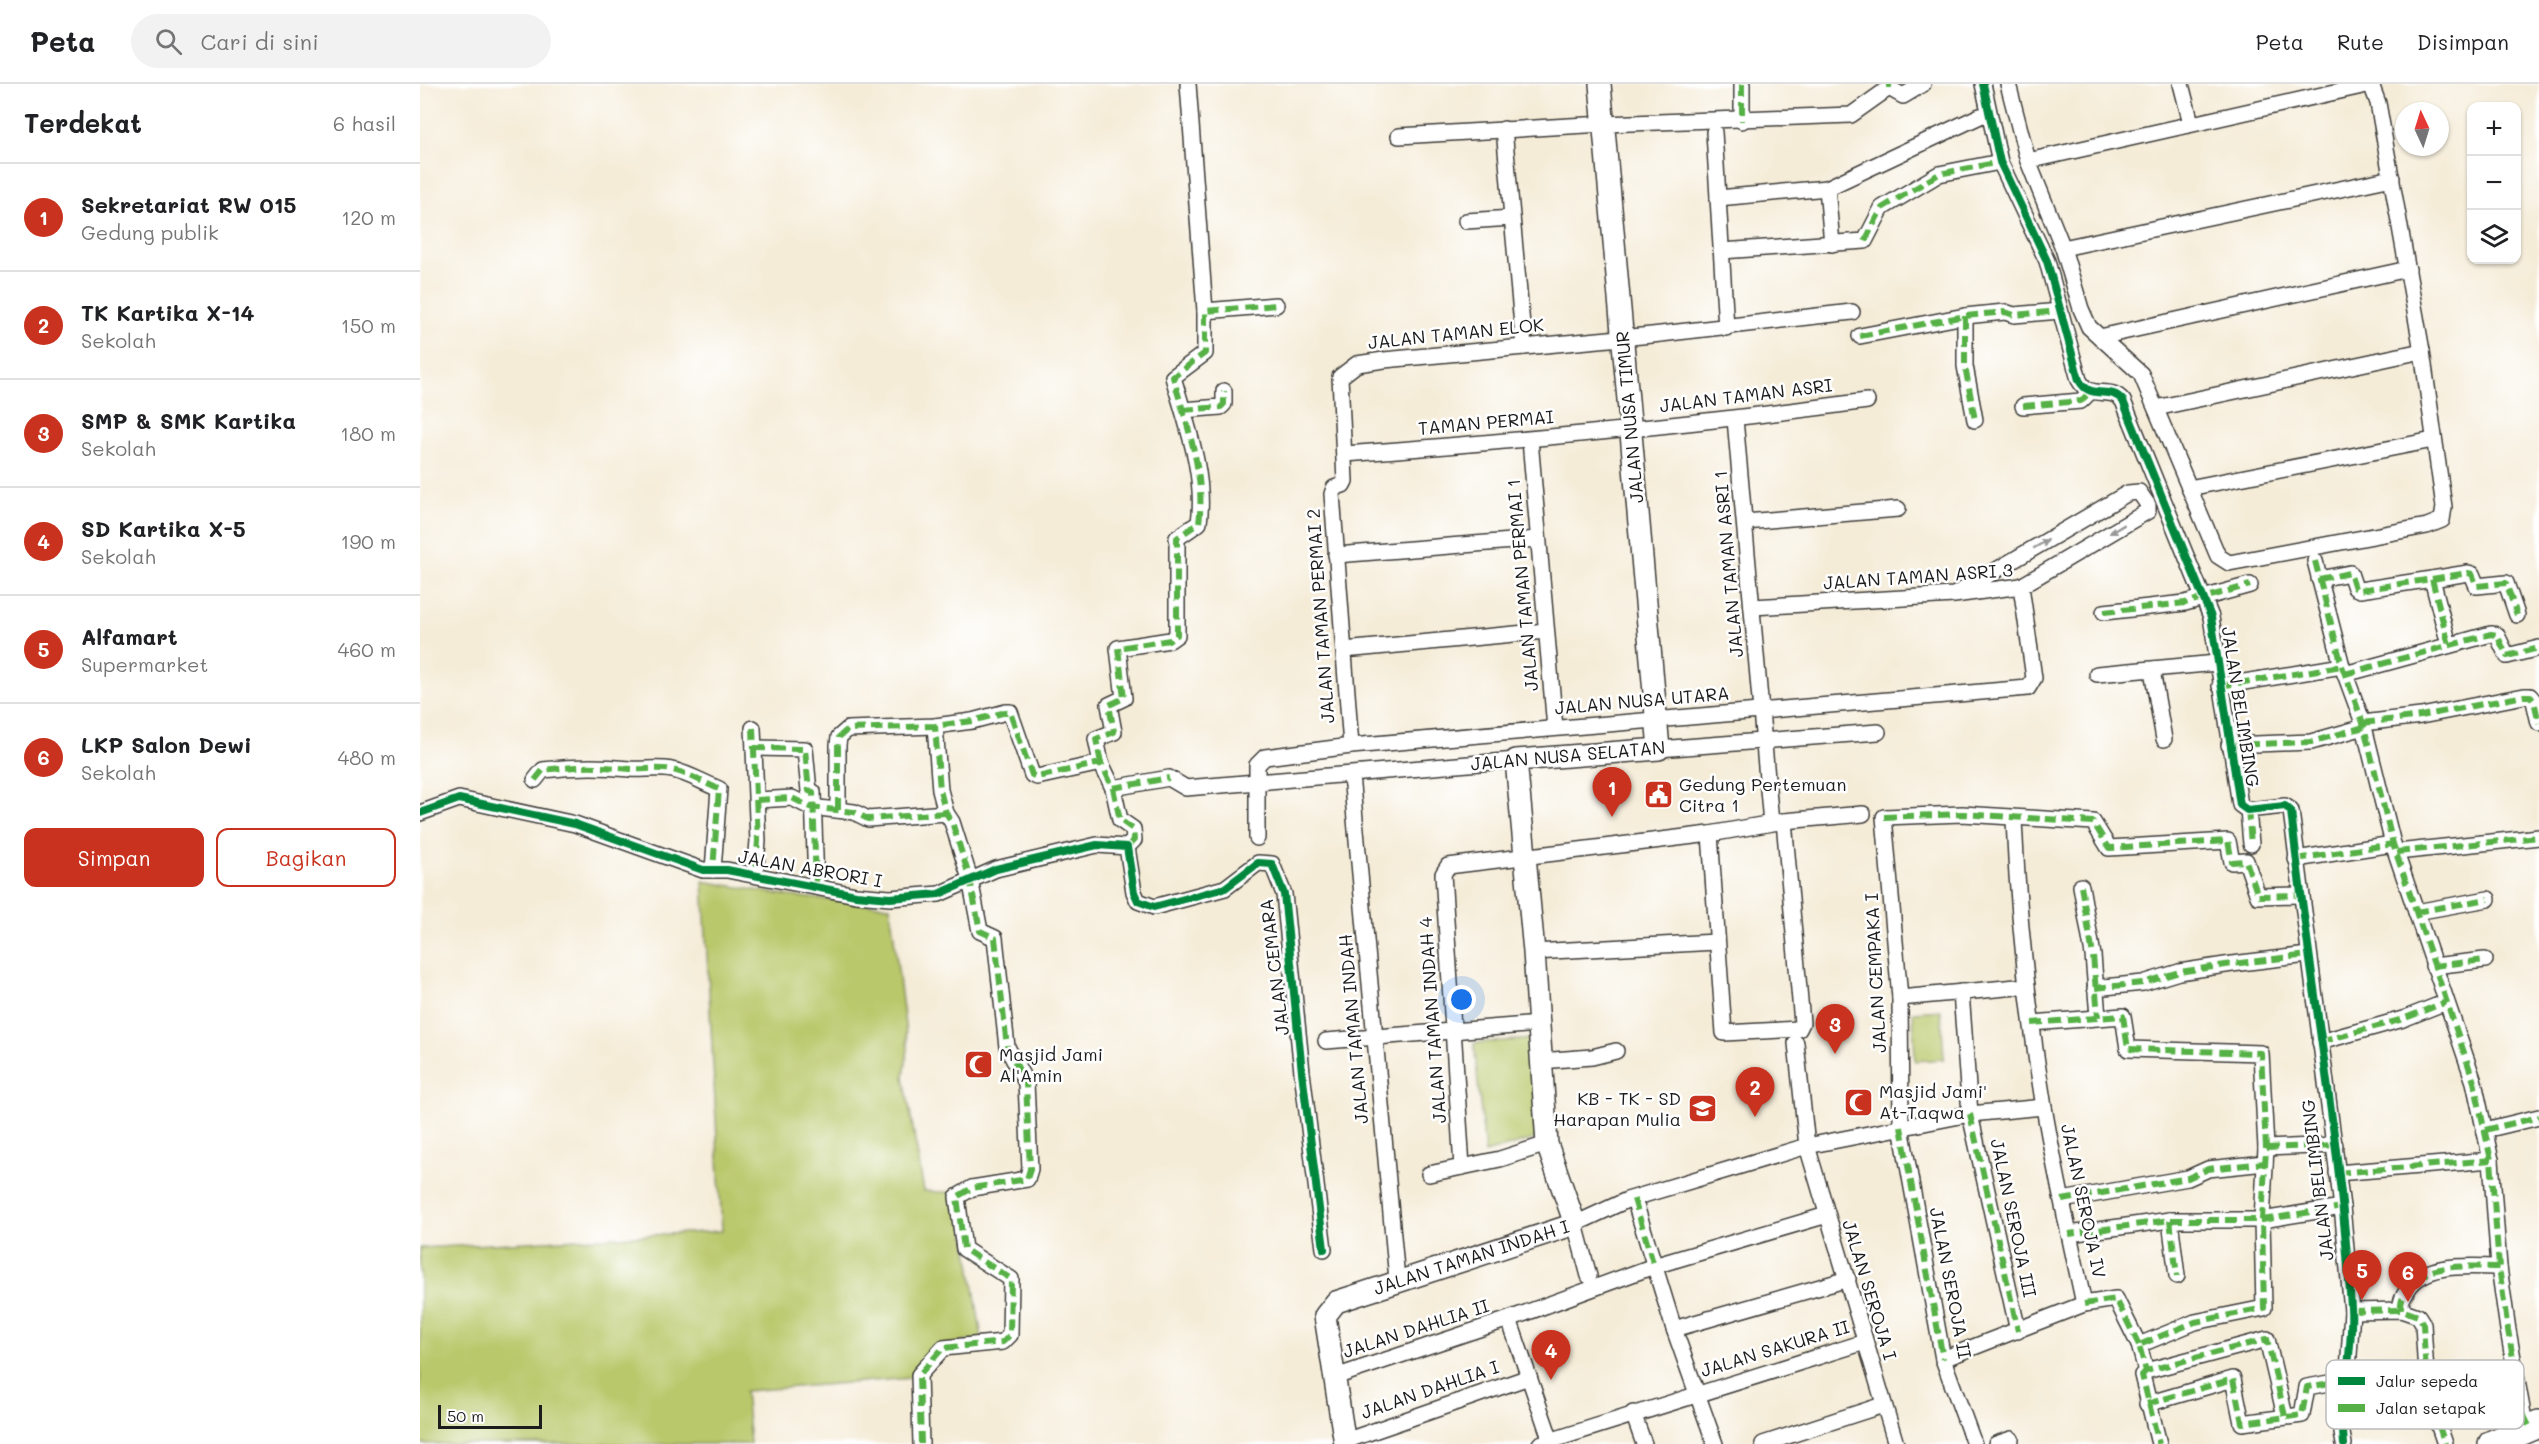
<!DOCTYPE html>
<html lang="id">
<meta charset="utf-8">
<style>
body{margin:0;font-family:Mali,sans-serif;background:#f2f2f2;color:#202124}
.controls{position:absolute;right:18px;top:18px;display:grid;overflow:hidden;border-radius:12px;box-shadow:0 2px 4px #0004}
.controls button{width:54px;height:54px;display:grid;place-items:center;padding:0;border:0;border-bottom:2px solid #e0e0e0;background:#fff;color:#202124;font:30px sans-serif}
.compass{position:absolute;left:1975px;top:18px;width:54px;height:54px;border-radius:50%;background:#fff;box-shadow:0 2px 4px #0004;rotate:356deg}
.scale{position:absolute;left:18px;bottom:15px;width:104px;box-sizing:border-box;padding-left:6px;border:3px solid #1c1c1c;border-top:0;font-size:16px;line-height:21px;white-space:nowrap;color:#1c1c1c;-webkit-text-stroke:4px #fff;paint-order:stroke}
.you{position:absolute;left:1042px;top:916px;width:21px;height:21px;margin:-15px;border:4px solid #fff;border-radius:50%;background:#1a73e8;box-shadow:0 0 0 9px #1a73e833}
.badge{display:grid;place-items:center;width:39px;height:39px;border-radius:50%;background:#c8321e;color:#fff;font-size:20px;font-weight:700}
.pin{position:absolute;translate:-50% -50px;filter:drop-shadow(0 2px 3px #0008)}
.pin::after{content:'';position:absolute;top:32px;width:21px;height:18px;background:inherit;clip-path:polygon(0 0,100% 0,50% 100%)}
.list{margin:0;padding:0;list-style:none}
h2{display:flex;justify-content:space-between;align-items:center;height:78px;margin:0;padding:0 24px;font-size:26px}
h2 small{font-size:20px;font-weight:400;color:#757577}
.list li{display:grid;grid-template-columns:39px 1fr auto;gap:18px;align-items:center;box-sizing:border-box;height:108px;padding:0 24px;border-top:2px solid #e0e0e0}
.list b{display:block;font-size:22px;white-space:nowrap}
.list p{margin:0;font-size:20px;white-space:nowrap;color:#757577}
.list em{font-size:20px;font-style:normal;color:#757577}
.actions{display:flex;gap:12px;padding:18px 24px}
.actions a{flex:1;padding:14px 0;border:2px solid #c8321e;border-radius:12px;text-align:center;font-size:21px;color:#c8321e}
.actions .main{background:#c8321e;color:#fff}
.icon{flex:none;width:33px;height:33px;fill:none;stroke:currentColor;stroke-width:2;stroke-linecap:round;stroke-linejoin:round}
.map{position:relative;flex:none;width:2119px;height:1360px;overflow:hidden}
header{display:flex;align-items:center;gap:36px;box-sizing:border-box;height:84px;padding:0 30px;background:#fff;border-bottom:2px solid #e0e0e0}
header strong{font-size:28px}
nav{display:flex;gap:33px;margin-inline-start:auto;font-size:21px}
.search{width:420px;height:54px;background:#f2f2f2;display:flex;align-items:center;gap:15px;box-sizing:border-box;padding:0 21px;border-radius:33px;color:#757577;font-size:22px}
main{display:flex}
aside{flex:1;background:#fff}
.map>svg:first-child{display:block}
</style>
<header>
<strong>Peta</strong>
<div class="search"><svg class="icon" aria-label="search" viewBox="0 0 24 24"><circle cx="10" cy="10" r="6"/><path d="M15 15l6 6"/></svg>Cari di sini</div>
<nav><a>Peta</a><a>Rute</a><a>Disimpan</a></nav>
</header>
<main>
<aside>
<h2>Terdekat<small>6 hasil</small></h2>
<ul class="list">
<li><span class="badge">1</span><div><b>Sekretariat RW 015</b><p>Gedung publik</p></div><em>120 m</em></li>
<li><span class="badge">2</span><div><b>TK Kartika X-14</b><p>Sekolah</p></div><em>150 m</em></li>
<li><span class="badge">3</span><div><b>SMP &amp; SMK Kartika</b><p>Sekolah</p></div><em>180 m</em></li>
<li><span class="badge">4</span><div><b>SD Kartika X-5</b><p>Sekolah</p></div><em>190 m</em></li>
<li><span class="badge">5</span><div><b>Alfamart</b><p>Supermarket</p></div><em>460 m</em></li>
<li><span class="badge">6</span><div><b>LKP Salon Dewi</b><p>Sekolah</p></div><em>480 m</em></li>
</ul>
<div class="actions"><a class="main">Simpan</a><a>Bagikan</a></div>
</aside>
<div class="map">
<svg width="2119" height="1360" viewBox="0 0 2119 1360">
<rect width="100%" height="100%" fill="#fff"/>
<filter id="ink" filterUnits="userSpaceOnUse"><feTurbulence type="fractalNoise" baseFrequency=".0167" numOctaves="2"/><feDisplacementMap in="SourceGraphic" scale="12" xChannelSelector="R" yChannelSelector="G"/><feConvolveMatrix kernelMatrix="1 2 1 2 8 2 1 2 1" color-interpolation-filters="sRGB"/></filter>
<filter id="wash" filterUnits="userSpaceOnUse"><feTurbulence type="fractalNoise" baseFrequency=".008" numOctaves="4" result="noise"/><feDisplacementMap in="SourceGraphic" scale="24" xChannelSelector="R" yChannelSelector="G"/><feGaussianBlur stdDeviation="1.35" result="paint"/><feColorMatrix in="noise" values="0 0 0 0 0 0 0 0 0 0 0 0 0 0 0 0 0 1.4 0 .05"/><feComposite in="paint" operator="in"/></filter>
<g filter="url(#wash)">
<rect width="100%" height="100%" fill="#f5ecd8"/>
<!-- green -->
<g fill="#b9c86b" stroke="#6a7244" stroke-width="1.5">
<path d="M283 797 370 812 470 822 488 965 484 993 504 1107 539 1109 562 1255 518 1262 491 1294 325 1307 330 1360H0V1164L302 1147Z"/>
<path d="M1521 926 1524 975 1495 977 1493 928Z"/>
<path d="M1113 955 1121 1053 1065 1069 1054 959Z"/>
</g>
</g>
<g filter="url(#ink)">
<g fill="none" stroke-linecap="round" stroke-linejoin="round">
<!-- street-tunnel -->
<path stroke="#cac2b2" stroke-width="15" stroke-dasharray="15 8" stroke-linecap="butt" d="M1922 1349 1927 1301"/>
<defs>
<g id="street">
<path d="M1322 0V37"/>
<path d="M1563 0 1580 78 1627 177 1659 296C1671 318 1690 300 1703 317L1791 533 1820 721 1827 726 1865 722 1871 727 1922 1123 1932 1227 1927 1301"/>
<path d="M1588 0 1608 77 1643 164 1661 225 1669 243 1721 290 1798 472 1809 479 2007 442 2022 436 2024 423 2002 267 1958 19 1951 0"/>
<path d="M1761 0 1771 39"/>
<path d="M1084 45 1104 263"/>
<path d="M1294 48 1306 244"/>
<path d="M979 52 1184 40 1431 31 1469 4 1483 12 1503 0"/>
<path d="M1608 77 1951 0"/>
<path d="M1407 104 1412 160"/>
<path d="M1298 114 1407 104 1560 32"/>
<path d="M1046 137 1092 134"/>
<path d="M1643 164 1972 94"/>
<path d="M1301 167 1445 157 1462 124 1519 90 1580 78"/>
<path d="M785 227 856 221"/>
<path d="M1545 232V282L1555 336"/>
<path d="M1440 252 1545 232 1585 228 1594 231 1640 227"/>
<path d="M1680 253 1988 185"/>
<path d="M1603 322 1661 317 1670 308"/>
<path d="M1736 324 2002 267"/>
<path d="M763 326 801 323 804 320V307"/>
<path d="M1315 335 1351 739"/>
<path d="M1110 356 1135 644"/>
<path d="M925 370C1099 357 1273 341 1447 317"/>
<path d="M1769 404 2013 356"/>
<path d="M1325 438 1478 425"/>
<path d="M916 471 1118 455"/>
<path d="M1895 477 1922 582 1943 639 1973 760 2054 998 2071 1076 2079 1183 2088 1246 2103 1330 2110 1344"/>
<path d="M1899 495 1930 489 1935 504 1940 506 2012 495 2029 561"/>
<path d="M2012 495 2048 489 2052 490 2057 502 2086 499 2097 531"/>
<path d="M1332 523 1534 511 1601 502 1728 427V421L1719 408 1708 409 1534 511"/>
<path d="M1684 528 1765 519 1830 501"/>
<path d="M924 566 1126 547"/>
<path d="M1732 586 1744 655"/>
<path d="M1677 590 1797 579"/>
<path d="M1925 590 2071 550 2077 551 2087 572 2119 564"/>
<path d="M1800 602 1922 582"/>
<path d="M1943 639 2001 632 2104 612H2110L2114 617 2119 639"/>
<path d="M333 644 338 757 335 791"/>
<path d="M1809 661 1891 658 1944 643"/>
<path d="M931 662 912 410 914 404 923 401 925 397 920 293 937 280 964 276 1232 251 1432 228"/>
<path d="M334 664 385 665 389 707 393 708 396 803"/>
<path d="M1239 665 1458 648"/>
<path d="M681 679 676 655 694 648 689 621 704 614 698 564 750 556 757 551V454L779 439C786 390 766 339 753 293L785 269V227L768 0"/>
<path d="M931 691 977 1196"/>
<path d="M115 696 123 686C155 682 179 682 210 685 224 686 238 683 252 686 268 689 284 699 299 705L293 786"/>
<path d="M693 704 700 736 713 745 714 756 707 763"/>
<path d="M337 716 372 714 390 723 434 728 448 735 526 729"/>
<path d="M1828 725 1831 760"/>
<path d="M418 726V661L419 653 428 645 515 642 552 637 586 628H590L612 691 617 693 681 679 693 704 749 694 766 704 1096 676"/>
<path d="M0 729 39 715 155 740 283 786H307L436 811 470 814 519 810 576 785 677 761 707 763 714 808 718 817 734 823 805 804 838 779 852 780 864 810 882 988 904 1165"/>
<path d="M1594 736C1598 831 1608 928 1624 1023 1635 1089 1650 1154 1664 1220"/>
<path d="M1290 750 1304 949 1379 945 1382 939 1364 737"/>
<path d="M837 754V681L845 673 931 662 1608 604 1614 594 1601 502"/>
<path d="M1977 768 2119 753"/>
<path d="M1876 775 1973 760"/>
<path d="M1661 802 1673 871 1678 933"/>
<path d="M1996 828 2068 815"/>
<path d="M1114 868 1296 858"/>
<path d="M2013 882 2065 876"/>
<path d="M1675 904 1723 899 1759 888 1812 880 1888 871"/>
<path d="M1541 908 1550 1030 1598 1247"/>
<path d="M1480 914 1607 902"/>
<path d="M1612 939 1703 932 1708 965 1841 969 1846 1064 1842 1136H1750L1649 1150"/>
<path d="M906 957 1119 940"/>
<path d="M1900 958 1983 935 2026 918"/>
<path d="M1376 959 1387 1062 1476 1360"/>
<path d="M1120 977 1172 973 1196 967"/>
<path d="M2065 1046 2119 1033"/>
<path d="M1846 1064 1915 1061"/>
<path d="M1042 1083 1023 790 1028 782 1290 750 1364 737 1443 730"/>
<path d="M1917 1089 2071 1076"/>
<path d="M1009 1090 1080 1075 1127 1060"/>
<path d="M1214 1115 1254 1245 1295 1360"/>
<path d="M1642 1116 1768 1094 1788 1085 1845 1079"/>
<path d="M1750 1136 1757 1192"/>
<path d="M1169 1192 1155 1140 1207 1116 1387 1062 1550 1030 1624 1023"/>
<path d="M1981 1226C1980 1217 1983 1213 1988 1205 2006 1177 2050 1183 2079 1183"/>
<path d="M1932 1227 1981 1226 1998 1232 2003 1240 2007 1307 2025 1360"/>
<path d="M1254 1245 1428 1195"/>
<path d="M1523 1275 1664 1220 1696 1215 1719 1261"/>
<path d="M1726 1287 1722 1291 1739 1360"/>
<path d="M915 1293 1089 1235"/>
<path d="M1727 1320 1813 1295 1822 1339 1882 1331 1887 1303 1927 1296"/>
<path d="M1213 1329 1224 1360"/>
<path d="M1865 1332 1847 1255 1726 1287 1719 1261 1775 1238 1844 1224 1842 1136 1922 1123"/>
<path d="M1922 1349 1924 1360"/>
<path d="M925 1357 1109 1293"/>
<path d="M501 1360 499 1291 523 1264 583 1258 590 1251 591 1195 544 1165 537 1113 552 1104 607 1095 610 1085 606 999 587 963 575 854 560 847 550 795 532 738 526 729 520 706 515 642"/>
<path d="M1120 1360 1445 1258"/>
<path d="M1132 1360 1089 1235 1234 1182 1407 1131"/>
<path d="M1343 1360 1463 1321"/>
<path d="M1554 1360 1523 1275 1481 1043 1480 914 1464 733 1542 730 1673 738 1689 764 1808 757 1812 778 1826 777 1838 812 1880 811"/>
<path d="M1576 1360 1591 1355"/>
</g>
<g id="secondary">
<path id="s1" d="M925 1360 905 1232 916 1218 1155 1140 1127 1060 1114 868 1096 676 1239 665 1180 0"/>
</g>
<path id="highway" d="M2072 1360 2119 1340"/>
</defs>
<!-- street casing -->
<use href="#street" stroke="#3d3b38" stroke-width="18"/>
<!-- secondary casing -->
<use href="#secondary" stroke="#3d3b38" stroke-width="24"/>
<!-- highway casing -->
<use href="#highway" stroke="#3d3b38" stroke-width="30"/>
<!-- street -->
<use href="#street" stroke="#fff" stroke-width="15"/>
<!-- secondary -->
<use href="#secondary" stroke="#fff" stroke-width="21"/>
<!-- highway -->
<use href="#highway" stroke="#fff" stroke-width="27"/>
<!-- quiet -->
<g stroke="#55b145" stroke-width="6" stroke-dasharray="12 6" stroke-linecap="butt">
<path d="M1322 0V37"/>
<path d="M1469 4V0"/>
<path d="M1445 157 1462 124 1519 90 1580 78"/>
<path d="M1545 232V282L1555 336"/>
<path d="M1440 252 1545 232 1585 228 1594 231 1640 227"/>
<path d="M1603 322 1661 317 1670 308"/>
<path d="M763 326 801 323 804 320V307"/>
<path d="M1895 477 1922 582 1943 639 1973 760 2054 998 2071 1076 2079 1183 2088 1246 2103 1330 2110 1344"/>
<path d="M1899 495 1930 489 1935 504 1940 506 2012 495 2029 561"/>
<path d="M2012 495 2048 489 2052 490 2057 502 2086 499 2097 531"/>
<path d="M1684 528 1765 519 1830 501"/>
<path d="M1925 590 2071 550 2077 551 2087 572 2119 564"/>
<path d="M1800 602 1922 582"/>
<path d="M1943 639 2001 632 2104 612H2110L2114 617 2119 639"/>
<path d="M333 644 338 757 335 791"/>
<path d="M1809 661 1891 658 1944 643"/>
<path d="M334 664 385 665 389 707 393 708 396 803"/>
<path d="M681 679 676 655 694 648 689 621 704 614 698 564 750 556 757 551V454L779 439C786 390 766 339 753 293L785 269V227L856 221"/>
<path d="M115 696 123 686C155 682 179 682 210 685 224 686 238 683 252 686 268 689 284 699 299 705L293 786"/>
<path d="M693 704 700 736 713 745 714 756 707 763"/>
<path d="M337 716 372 714 390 723 434 728 448 735 526 729"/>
<path d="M1828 725 1831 760"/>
<path d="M418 726V661L419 653 428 645 515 642 552 637 586 628H590L612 691 617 693 681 679 693 704 749 694"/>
<path d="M1464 733 1542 730 1673 738 1689 764 1808 757 1812 778 1826 777 1838 812 1880 811"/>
<path d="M1977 768 2119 753"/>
<path d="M1876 775 1973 760"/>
<path d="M1661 802 1673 871 1678 933"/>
<path d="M1996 828 2068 815"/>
<path d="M2013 882 2065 876"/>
<path d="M1675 904 1723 899 1759 888 1812 880 1888 871"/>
<path d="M1612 939 1703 932 1708 965 1841 969 1846 1064 1842 1136H1750L1649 1150"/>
<path d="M1900 958 1983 935 2026 918"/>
<path d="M1550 1030 1598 1247"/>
<path d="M1481 1043 1523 1275"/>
<path d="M2065 1046 2119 1033"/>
<path d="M1846 1064 1915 1061"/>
<path d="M1917 1089 2071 1076"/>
<path d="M1214 1115 1234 1182"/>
<path d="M1642 1116 1768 1094 1788 1085 1845 1079"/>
<path d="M1750 1136 1757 1192"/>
<path d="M1664 1220 1696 1215 1719 1261"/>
<path d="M1981 1226C1980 1217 1983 1213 1988 1205 2006 1177 2050 1183 2079 1183"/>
<path d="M1932 1227 1981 1226 1998 1232 2003 1240 2007 1307 2025 1360"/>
<path d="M1726 1287 1722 1291 1739 1360"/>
<path d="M1727 1320 1813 1295 1822 1339 1882 1331 1887 1303 1927 1296"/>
<path d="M1865 1332 1847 1255 1726 1287 1719 1261 1775 1238 1844 1224 1842 1136 1922 1123"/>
<path d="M501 1360 499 1291 523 1264 583 1258 590 1251 591 1195 544 1165 537 1113 552 1104 607 1095 610 1085 606 999 587 963 575 854 560 847 550 795 532 738 526 729 520 706 515 642"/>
</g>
<defs>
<g id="cycleway">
<path d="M1563 0 1580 78 1627 177 1659 296C1671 318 1690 300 1703 317L1791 533 1820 721 1827 726 1865 722 1871 727C1889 893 1921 1058 1931 1224 1934 1269 1919 1315 1924 1360"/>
<path d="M0 729 39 715 155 740 283 786H307L436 811 470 814 519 810 576 785 677 761 707 763 714 808 718 817 734 823 805 804 838 779 852 780 864 810 882 988 904 1165"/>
</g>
</defs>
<!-- cycleway casing -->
<use href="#cycleway" stroke="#fff" stroke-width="11"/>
<!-- cycleway -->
<use href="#cycleway" stroke="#00873e" stroke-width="8"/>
</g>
<!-- one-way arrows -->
<defs><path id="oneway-solid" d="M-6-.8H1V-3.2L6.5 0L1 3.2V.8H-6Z" transform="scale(1.5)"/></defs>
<g fill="#999">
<use href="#oneway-solid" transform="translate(1697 445) rotate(149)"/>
<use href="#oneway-solid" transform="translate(1621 460) rotate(-30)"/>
</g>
</g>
<!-- icons -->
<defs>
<symbol id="civic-square" viewBox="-11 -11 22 22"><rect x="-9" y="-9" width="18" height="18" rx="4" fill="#c8321e" stroke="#fff"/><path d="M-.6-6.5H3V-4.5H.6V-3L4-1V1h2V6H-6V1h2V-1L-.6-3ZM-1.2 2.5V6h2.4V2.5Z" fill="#fff"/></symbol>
<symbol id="mosque-square" viewBox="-11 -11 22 22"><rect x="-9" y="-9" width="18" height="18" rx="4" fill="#c8321e" stroke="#fff"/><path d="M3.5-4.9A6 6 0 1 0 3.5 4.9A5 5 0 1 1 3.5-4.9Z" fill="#fff"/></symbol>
<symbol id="school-square" viewBox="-11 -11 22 22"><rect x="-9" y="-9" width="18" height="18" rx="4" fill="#c8321e" stroke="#fff"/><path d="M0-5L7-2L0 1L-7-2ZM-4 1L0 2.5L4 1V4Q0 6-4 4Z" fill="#fff"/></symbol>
</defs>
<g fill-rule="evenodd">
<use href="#civic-square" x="1222" y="694" width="33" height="33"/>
<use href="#mosque-square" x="542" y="964" width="33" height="33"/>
<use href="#mosque-square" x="1422" y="1002" width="33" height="33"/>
<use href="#school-square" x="1266" y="1008" width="33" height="33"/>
</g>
<g text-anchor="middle" stroke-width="5" stroke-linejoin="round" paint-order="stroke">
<!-- street labels -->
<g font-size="18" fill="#1c1c1c" stroke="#fff">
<text transform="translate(1036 250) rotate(-6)" y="6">JALAN TAMAN ELOK</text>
<text transform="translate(1326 312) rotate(-7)" y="6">JALAN TAMAN ASRI</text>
<text transform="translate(1210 333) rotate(-95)" y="6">JALAN NUSA TIMUR</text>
<text transform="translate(1066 339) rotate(-5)" y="6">TAMAN PERMAI</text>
<text transform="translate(1309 480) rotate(-95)" y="6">JALAN TAMAN ASRI 1</text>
<text transform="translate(1498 493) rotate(-4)" y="6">JALAN TAMAN ASRI 3</text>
<text transform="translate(1103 501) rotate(-95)" y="6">JALAN TAMAN PERMAI 1</text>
<text transform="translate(901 532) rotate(-94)" y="6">JALAN TAMAN PERMAI 2</text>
<text transform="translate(1222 617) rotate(-5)" y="6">JALAN NUSA UTARA</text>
<text transform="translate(1820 623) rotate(81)" y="6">JALAN BELIMBING</text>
<text transform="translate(1148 672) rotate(-5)" y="6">JALAN NUSA SELATAN</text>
<text transform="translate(390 785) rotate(10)" y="6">JALAN ABRORI I</text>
<text transform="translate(855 883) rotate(-97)" y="6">JALAN CEMARA</text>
<text transform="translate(1456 889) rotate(-93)" y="6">JALAN CEMPAKA I</text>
<text transform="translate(1013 936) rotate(-94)" y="6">JALAN TAMAN INDAH 4</text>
<text transform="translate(934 945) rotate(-95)" y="6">JALAN TAMAN INDAH</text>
<text transform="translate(1898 1096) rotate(-97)" y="6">JALAN BELIMBING</text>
<text transform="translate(1663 1117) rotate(78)" y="6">JALAN SEROJA IV</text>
<text transform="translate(1593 1134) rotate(78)" y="6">JALAN SEROJA III</text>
<text dy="6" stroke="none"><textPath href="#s1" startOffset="290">JALAN TAMAN INDAH I</textPath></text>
<text transform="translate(1530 1199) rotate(79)" y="6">JALAN SEROJA II</text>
<text transform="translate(1449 1206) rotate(73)" y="6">JALAN SEROJA I</text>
<text transform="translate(996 1245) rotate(-18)" y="6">JALAN DAHLIA II</text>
<text transform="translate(1355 1265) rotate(-17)" y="6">JALAN SAKURA II</text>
<text transform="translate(1010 1306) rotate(-19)" y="6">JALAN DAHLIA I</text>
</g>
<!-- poi labels -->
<g font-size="18" fill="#1c1c1c" stroke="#fff" text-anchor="start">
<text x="1259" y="707">Gedung Pertemuan<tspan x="1259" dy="21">Citra 1</tspan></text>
<text x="579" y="977">Masjid Jami<tspan x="579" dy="21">Al'Amin</tspan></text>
<text x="1459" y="1014">Masjid Jami'<tspan x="1459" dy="21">At-Taqwa</tspan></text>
<text x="1261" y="1021" text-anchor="end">KB - TK - SD<tspan x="1261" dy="21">Harapan Mulia</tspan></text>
</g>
</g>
<!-- legend -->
<rect x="1906" y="1276" width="198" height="69" rx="9" fill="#fff" stroke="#bbb" stroke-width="1.5"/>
<rect x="1918" y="1293" width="27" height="8" fill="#00873e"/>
<rect x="1918" y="1320" width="27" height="8" fill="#55b145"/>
<g font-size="16" fill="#1c1c1c">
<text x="1956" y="1303">Jalur sepeda</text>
<text x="1956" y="1330">Jalan setapak</text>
</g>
</svg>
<div class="controls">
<button>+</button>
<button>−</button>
<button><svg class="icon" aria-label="layers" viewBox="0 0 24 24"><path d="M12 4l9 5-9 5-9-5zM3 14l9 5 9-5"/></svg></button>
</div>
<svg class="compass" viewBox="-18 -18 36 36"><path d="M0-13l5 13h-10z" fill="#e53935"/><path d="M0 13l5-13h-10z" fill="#757577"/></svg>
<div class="scale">50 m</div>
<div class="you"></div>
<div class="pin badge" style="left:1192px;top:733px">1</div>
<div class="pin badge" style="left:1335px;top:1033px">2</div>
<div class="pin badge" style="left:1415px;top:970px">3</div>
<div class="pin badge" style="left:1131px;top:1296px">4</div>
<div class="pin badge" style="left:1942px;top:1216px">5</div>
<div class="pin badge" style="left:1988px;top:1218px">6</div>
</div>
</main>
